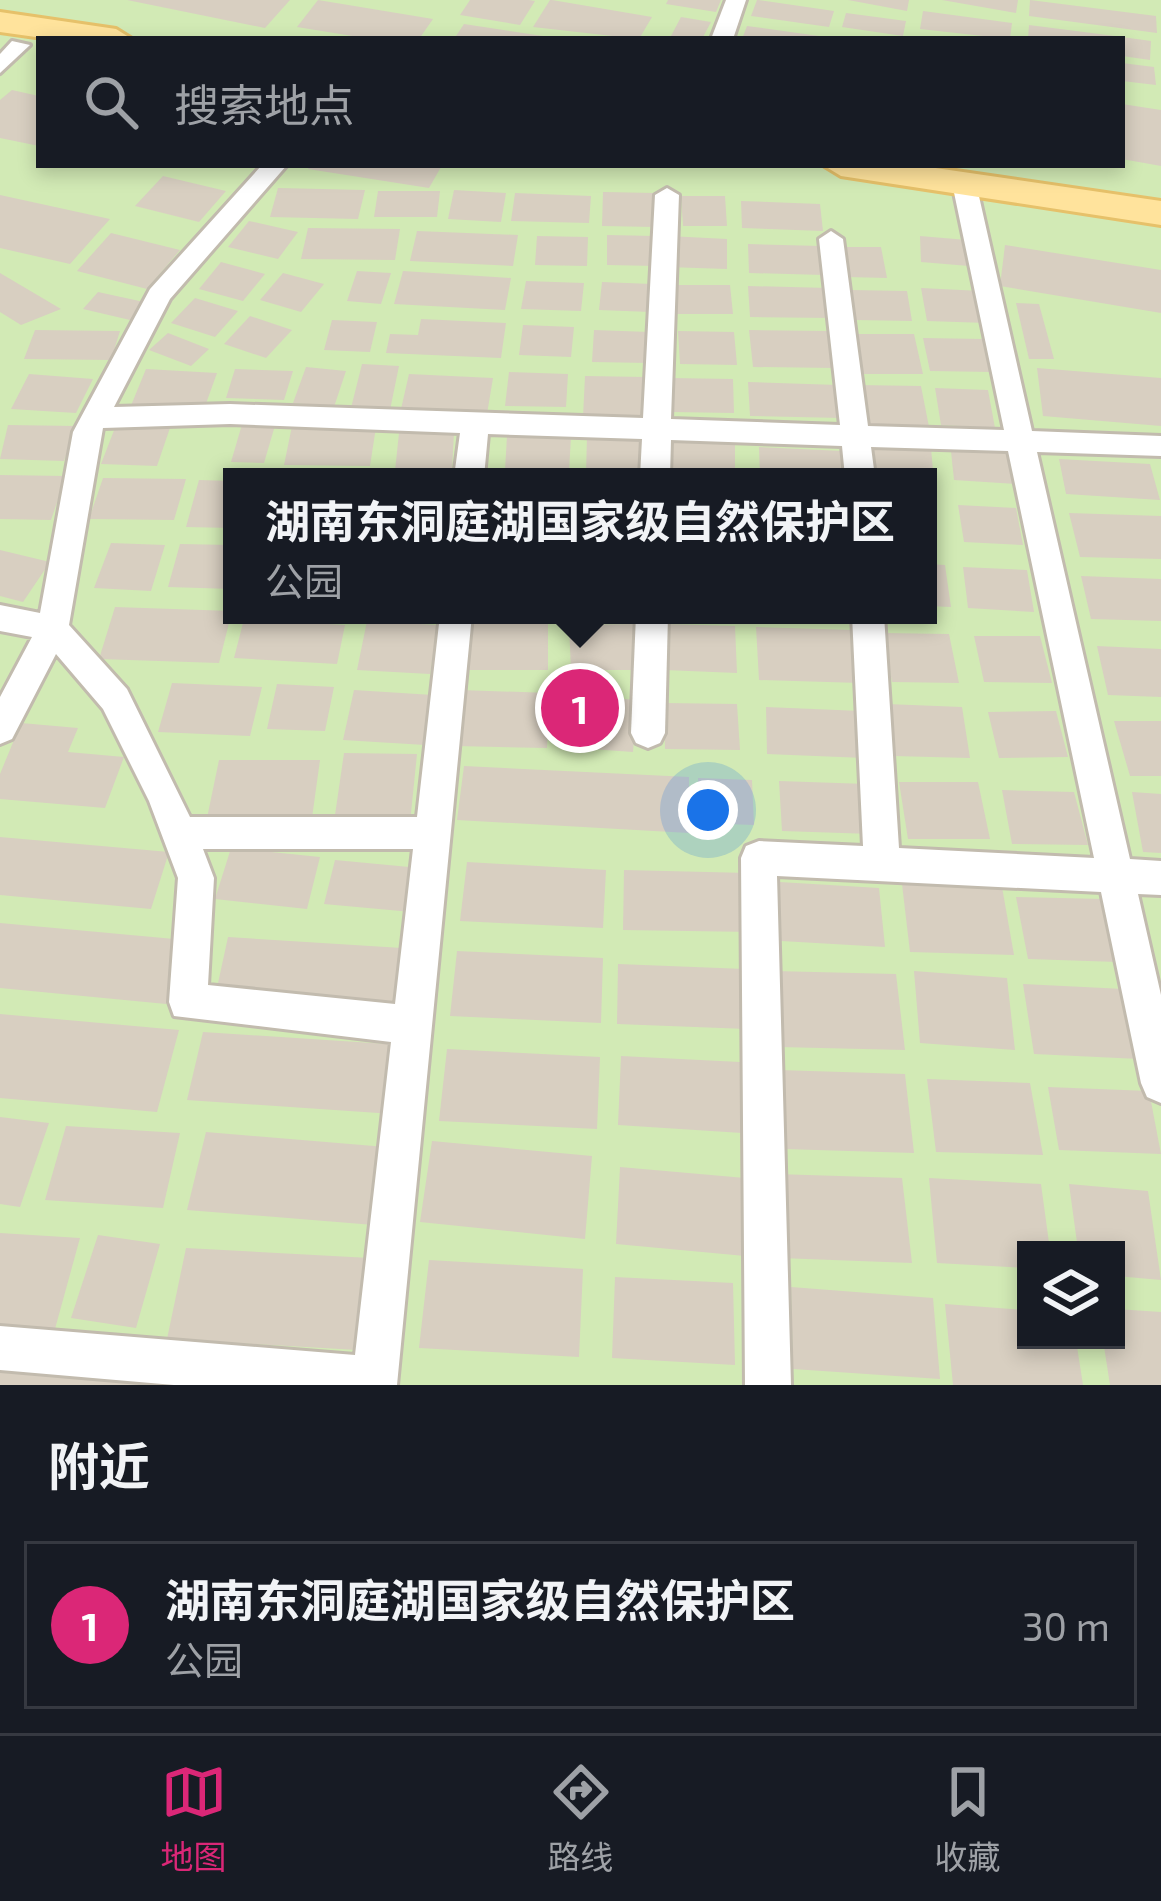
<!DOCTYPE html>
<html lang="zh">
<meta charset="utf-8">
<style>
body{margin:0;font-family:"Exo 2","Noto Sans SC",sans-serif;background:#20242c;color:#f1f3f6}
.controls{position:absolute;right:36px;bottom:36px;display:grid;overflow:hidden;border-radius:0px;box-shadow:0 6px 18px #0003}
.controls button{width:108px;height:108px;display:grid;place-items:center;padding:0;border:0;border-bottom:3px solid #363941;background:#171b24;color:#f1f3f6;font:60px sans-serif}
.you{position:absolute;left:708px;top:810px;width:42px;height:42px;margin:-30px;border:9px solid #fff;border-radius:50%;background:#1a73e8;box-shadow:0 0 0 18px #1a73e833}
.badge{display:grid;place-items:center;width:78px;height:78px;border-radius:50%;background:#db2777;color:#fff;font-size:39px;font-weight:700}
.pin{position:absolute;translate:-50% -50%;border:6px solid #fff;box-shadow:0 3px 12px #0006}
.popup{position:absolute;left:223px;top:468px;width:714px;height:156px;box-sizing:border-box;display:grid;place-content:center;border-radius:0px;background:#171b24;filter:drop-shadow(0 3px 9px #0005);font-size:39px;white-space:nowrap;color:#9ea1a6}
.popup b{font-size:45px;color:#f1f3f6}
.popup::after{content:'';position:absolute;left:50%;top:100%;margin-left:-24px;border:24px solid transparent;border-top-color:#171b24}
.list{margin:0;padding:0;list-style:none}
h2{display:flex;justify-content:space-between;align-items:center;height:156px;margin:0;padding:0 48px;font-size:51px}
h2 small{font-size:39px;font-weight:400;color:#9ea1a6}
.list li{display:grid;grid-template-columns:78px 1fr auto;gap:36px;align-items:center;box-sizing:border-box;height:168px;margin:0 24px 24px;padding:0 24px;border:3px solid #363941;border-radius:0px}
.list b{display:block;font-size:45px;white-space:nowrap}
.list p{margin:0;font-size:39px;white-space:nowrap;color:#9ea1a6}
.list em{font-size:39px;font-style:normal;color:#9ea1a6}
.icon{flex:none;width:66px;height:66px;fill:none;stroke:currentColor;stroke-width:2;stroke-linecap:round;stroke-linejoin:round}
.map{position:relative;flex:none;width:1161px;height:1385px;overflow:hidden}
.search{position:absolute;background:#171b24;box-shadow:0 6px 18px #0003;left:36px;right:36px;top:36px;height:132px;display:flex;align-items:center;gap:30px;box-sizing:border-box;padding:0 42px;border-radius:0px;color:#9ea1a6;font-size:45px}
.sheet{height:348px;background:#171b24}
nav{display:flex;justify-content:space-around;align-items:center;box-sizing:border-box;height:168px;border-top:3px solid #363941;background:#171b24;font-size:33px;color:#9ea1a6}
nav a{display:grid;justify-items:center;gap:6px}
nav .on{color:#db2777}
.map>svg:first-child{display:block}
</style>
<div class="map">
<svg width="1161" height="1385" viewBox="0 0 1161 1385">
<rect width="100%" height="100%" fill="#f6f3ec"/>
<!-- green -->
<path fill="#d2eab5" fill-rule="evenodd" d="M0 0H1161V1385H0ZM39 39H1122V165H39ZM232 477H928V615H232ZM1026 1250H1116V1340H1026Z"/>
<!-- building -->
<g fill="#d8cfc1">
<path d="M127 0H290L265 28Z"/>
<path d="M318 0 433 19 419 39H371L297 27Z"/>
<path d="M470 0H529L535 1 520 25 460 15Z"/>
<path d="M550 0H552L652 17 639 39 533 27Z"/>
<path d="M668 0H721L716 12 666 4Z"/>
<path d="M757 0H758L834 11 829 27 751 16Z"/>
<path d="M848 0H909L907 11Z"/>
<path d="M942 0H1018L1016 13Z"/>
<path d="M1030 0 1156 16 1157 33 1029 16Z"/>
<path d="M923 11 1012 23 1010 39 920 29Z"/>
<path d="M846 13 906 21 903 36 842 27Z"/>
<path d="M681 17 711 22 702 39 671 36Z"/>
<path d="M464 24 543 36V39H454Z"/>
<path d="M1029 25 1115 36V39H1028Z"/>
<path d="M747 26 819 36 818 39H742Z"/>
<path d="M1122 37 1151 41 1150 60 1122 56Z"/>
<path d="M1122 63 1154 67 1156 85 1122 81Z"/>
<path d="M12 90 39 96V146L0 138V100Z"/>
<path d="M1122 104 1161 110V166L1122 159Z"/>
<path d="M310 165H429L441 167 429 188 308 169Z"/>
<path d="M163 176 226 191 199 222 135 206Z"/>
<path d="M278 188 365 190 358 219 270 217Z"/>
<path d="M454 190 506 193 501 222 448 219Z"/>
<path d="M378 191H440L437 217H374Z"/>
<path d="M603 192 654 193V227L602 226Z"/>
<path d="M515 193 591 196 589 223 511 221Z"/>
<path d="M0 195 110 219 70 264 0 248Z"/>
<path d="M681 196H725L727 226H683Z"/>
<path d="M741 201 820 204 823 231 742 228Z"/>
<path d="M249 221 298 232 278 259 228 247Z"/>
<path d="M308 228 400 229 395 260 301 259Z"/>
<path d="M417 231 518 235 513 266 410 261Z"/>
<path d="M111 233 180 250 147 289 77 271Z"/>
<path d="M607 235 655 236 656 266 607 265Z"/>
<path d="M537 236 588 237 587 266 535 265Z"/>
<path d="M668 236 727 239V269L667 267Z"/>
<path d="M920 236 967 240 969 266 921 262Z"/>
<path d="M748 244 821 246 824 275 749 273Z"/>
<path d="M1005 245 1161 270V313L1000 286Z"/>
<path d="M841 247H881L887 278 846 277Z"/>
<path d="M221 262 265 274 243 301 199 289Z"/>
<path d="M357 271 391 273 381 304 347 301Z"/>
<path d="M403 271 511 278 505 310 394 304Z"/>
<path d="M0 273 61 309 21 325 0 312Z"/>
<path d="M283 273 324 284 301 312 260 300Z"/>
<path d="M526 281 584 283 581 311 521 309Z"/>
<path d="M602 282 652 284 651 312 599 310Z"/>
<path d="M675 285H730L733 314H677Z"/>
<path d="M748 286 829 288 833 318 750 317Z"/>
<path d="M921 288 981 291 987 323 927 321Z"/>
<path d="M851 290 907 291 912 321 855 320Z"/>
<path d="M98 292 144 302 130 320 83 309Z"/>
<path d="M195 298 238 311 215 337 171 323Z"/>
<path d="M1016 303 1039 304 1054 359H1029Z"/>
<path d="M250 316 292 330 266 358 224 344Z"/>
<path d="M421 319 506 323 501 358 386 353 390 334 418 335Z"/>
<path d="M332 320 377 322 370 352 324 350Z"/>
<path d="M523 325 574 327 571 357 519 355Z"/>
<path d="M35 330 120 331 111 360 24 359Z"/>
<path d="M594 330 650 332 649 363 592 362Z"/>
<path d="M749 330 829 331 835 368 753 367Z"/>
<path d="M678 331 734 332 737 365 680 364Z"/>
<path d="M168 333 209 349 191 366 149 350Z"/>
<path d="M856 334H914L923 374H863Z"/>
<path d="M923 338 984 339 992 372 930 371Z"/>
<path d="M362 364 399 366 390 410 351 408Z"/>
<path d="M306 367 346 371 334 407 293 403Z"/>
<path d="M1037 368 1161 378V426L1043 416Z"/>
<path d="M146 369 217 373 203 412 130 408Z"/>
<path d="M235 369 293 371 284 400 226 398Z"/>
<path d="M509 372 568 374 566 407 505 406Z"/>
<path d="M29 374 93 379 76 413 11 409Z"/>
<path d="M409 374 493 378 487 414 401 409Z"/>
<path d="M585 376 646 377 645 419 583 417Z"/>
<path d="M670 378 733 379 734 413 671 412Z"/>
<path d="M748 382 838 385 842 418 750 416Z"/>
<path d="M857 385 921 386 929 427 862 425Z"/>
<path d="M935 388 988 390 995 428 941 425Z"/>
<path d="M118 420 172 422 157 466 101 464Z"/>
<path d="M243 421 276 422 264 463 231 462Z"/>
<path d="M8 425 76 426 64 461 0 459Z"/>
<path d="M292 426 376 427 370 466 284 465Z"/>
<path d="M454 432 452 470 395 471 399 433Z"/>
<path d="M507 436 571 437 569 471 505 470Z"/>
<path d="M587 436 646 437 647 475 586 474Z"/>
<path d="M673 441 735 443V475L672 472Z"/>
<path d="M950 442 1009 445 1016 484 954 480Z"/>
<path d="M873 445 931 448 934 482 875 477Z"/>
<path d="M759 447 843 451 846 477H760Z"/>
<path d="M1059 459 1150 464 1160 500 1066 494Z"/>
<path d="M0 475 66 476 51 520 0 519Z"/>
<path d="M103 478 186 479 174 520 89 519Z"/>
<path d="M199 480 232 481V528L186 527Z"/>
<path d="M958 505 1016 508 1023 545 964 542Z"/>
<path d="M1069 513 1161 516V559L1080 557Z"/>
<path d="M111 543 165 545 151 591 94 588Z"/>
<path d="M180 544 232 545V589L168 587Z"/>
<path d="M0 550 50 562 23 602 0 596Z"/>
<path d="M928 564 945 565 951 607 928 606Z"/>
<path d="M963 567 1027 570 1034 612 968 608Z"/>
<path d="M1081 576 1161 579V621L1091 619Z"/>
<path d="M115 607 232 611 219 663 99 659Z"/>
<path d="M244 619 345 625 337 664 234 658Z"/>
<path d="M548 619V670H465L468 620Z"/>
<path d="M367 621 438 625 430 674 357 670Z"/>
<path d="M636 624 638 670H571L569 625Z"/>
<path d="M665 624 735 626 737 673 665 670Z"/>
<path d="M756 627 854 630 860 683 759 680Z"/>
<path d="M883 633 949 634 959 683 892 682Z"/>
<path d="M974 636H1040L1052 683 984 682Z"/>
<path d="M1097 646 1161 649V697L1108 695Z"/>
<path d="M172 683 262 687 250 736 158 732Z"/>
<path d="M277 684 334 687 325 731 267 729Z"/>
<path d="M354 690 433 695 425 745 343 740Z"/>
<path d="M460 690 550 693 547 748 455 746Z"/>
<path d="M569 695 637 700 633 752 563 747Z"/>
<path d="M664 703 737 704 740 750 665 749Z"/>
<path d="M887 704 962 707 970 758 893 756Z"/>
<path d="M766 707 861 711 865 758 767 754Z"/>
<path d="M1056 711 1068 757 999 758 988 712Z"/>
<path d="M1114 721H1161V776H1130Z"/>
<path d="M21 723 78 728 68 752 124 757 105 808 0 799V774Z"/>
<path d="M344 753 417 754 410 823 334 822Z"/>
<path d="M219 760H320L312 818H207Z"/>
<path d="M464 766 689 777V833L457 820Z"/>
<path d="M698 778 752 780 754 825 699 823Z"/>
<path d="M779 781 867 784 872 834 782 831Z"/>
<path d="M899 782H978L990 839H908Z"/>
<path d="M1002 790 1074 792 1088 845 1012 844Z"/>
<path d="M1132 792 1161 794V853L1143 852Z"/>
<path d="M0 837 169 852 151 909 0 895Z"/>
<path d="M231 848 320 857 307 909 215 899Z"/>
<path d="M335 860 420 868 412 912 324 904Z"/>
<path d="M467 862 606 870 603 928 460 921Z"/>
<path d="M624 870 749 873 753 932 623 930Z"/>
<path d="M763 881 879 888 885 947 764 940Z"/>
<path d="M902 884 1002 887 1014 955 910 952Z"/>
<path d="M1016 897 1104 899 1118 962 1028 959Z"/>
<path d="M0 923 185 940 166 1004 0 988Z"/>
<path d="M228 937 402 948 394 1007 215 997Z"/>
<path d="M457 951 603 958 601 1023 450 1016Z"/>
<path d="M618 964 745 969 747 1029 617 1024Z"/>
<path d="M774 971 896 974 905 1050 779 1047Z"/>
<path d="M914 971 1007 978 1015 1050 920 1043Z"/>
<path d="M1023 984 1124 989 1139 1059 1034 1054Z"/>
<path d="M0 1014 179 1030 157 1112 0 1098Z"/>
<path d="M203 1032 403 1045 393 1114 187 1100Z"/>
<path d="M447 1049 600 1057 597 1129 439 1121Z"/>
<path d="M621 1056 740 1062 742 1133 618 1125Z"/>
<path d="M779 1070 905 1074 914 1153 784 1149Z"/>
<path d="M927 1079 1030 1083 1043 1155 936 1152Z"/>
<path d="M1048 1087 1149 1091 1161 1154 1059 1150Z"/>
<path d="M0 1117 49 1123 20 1207 0 1204Z"/>
<path d="M66 1126 180 1133 163 1208 45 1200Z"/>
<path d="M206 1132 386 1147 374 1225 187 1210Z"/>
<path d="M432 1141 592 1156 585 1239 420 1222Z"/>
<path d="M620 1167 745 1178V1256L616 1244Z"/>
<path d="M776 1174 902 1178 912 1263 780 1258Z"/>
<path d="M929 1178 1041 1184 1050 1250H1026V1268L937 1263Z"/>
<path d="M1069 1184 1148 1191 1161 1280 1116 1276V1250H1078Z"/>
<path d="M0 1233 80 1238 55 1329 0 1325Z"/>
<path d="M98 1235 160 1244 136 1328 71 1318Z"/>
<path d="M186 1248 370 1258 357 1350 167 1339Z"/>
<path d="M429 1260 583 1269 579 1357 419 1348Z"/>
<path d="M615 1277 733 1283 735 1365 612 1358Z"/>
<path d="M791 1287 933 1298 940 1379 793 1369Z"/>
<path d="M945 1304 1026 1310V1340H1076L1083 1385H953Z"/>
<path d="M1116 1309 1161 1312V1385H1110L1103 1340H1116Z"/>
<path d="M0 1372 141 1379 139 1385H0Z"/>
</g>
<g fill="none" stroke-linecap="round" stroke-linejoin="round">
<defs>
<g id="minor">
<path d="M726 0H746L733 39H711Z"/>
<path d="M12 41 30 45 0 73V54Z"/>
<path d="M262 165H287L170 299 114 407 230 404 643 418 655 195 667 188 679 195 671 419 840 425 819 239 831 231 843 239 868 426 1004 430 952 183 964 176 976 183 1032 431 1161 436V456L1037 452 1130 859 1161 861V895L1138 894 1161 995V1103L1147 1097 1141 1083 1101 892 777 876 791 1385H745L741 858 746 846 759 841 863 846 852 615H884L899 848 1094 858 1008 451 871 447 875 477H845L842 446 671 440 670 477H640L642 439 488 434 484 477H454L460 433 230 424 103 428 69 625 127 689 190 817H417L440 615H472L397 1385H174L0 1370V1326L355 1355 391 1042 174 1016 169 1002 178 878 149 801 103 709 56 654 12 739 0 744V697L32 637 0 631V605L40 613 73 432 150 289ZM203 849H413L395 1004 208 985 214 878Z"/>
<path d="M636 615H668L665 733 660 743 648 748 636 743 631 733Z"/>
</g>
<g id="primary">
<path d="M0 12 116 29 132 39H50L0 32Z"/>
<path d="M823 165H915L1161 201V225L841 176Z"/>
</g>
</defs>
<!-- minor casing -->
<use href="#minor" stroke="#c2bbae" stroke-width="6"/>
<!-- primary casing -->
<use href="#primary" stroke="#e6c16a" stroke-width="6"/>
<!-- minor -->
<use href="#minor" fill="#fff" fill-rule="evenodd"/>
<!-- primary -->
<use href="#primary" fill="#ffe39c" fill-rule="evenodd"/>
</g>
</svg>
<div class="controls">
<button><svg class="icon" aria-label="layers" viewBox="0 0 24 24"><path d="M12 4l9 5-9 5-9-5zM3 14l9 5 9-5"/></svg></button>
</div>
<div class="you"></div>
<div class="pin badge" style="left:580px;top:708px">1</div>
<div class="popup"><b>湖南东洞庭湖国家级自然保护区</b>公园</div>
<div class="search"><svg class="icon" aria-label="search" viewBox="0 0 24 24"><circle cx="10" cy="10" r="6"/><path d="M15 15l6 6"/></svg>搜索地点</div>
</div>
<section class="sheet">
<h2>附近<small></small></h2>
<ul class="list">
<li><span class="badge">1</span><div><b>湖南东洞庭湖国家级自然保护区</b><p>公园</p></div><em>30 m</em></li>
</ul>
</section>
<nav>
<a class="on"><svg class="icon" aria-label="map" viewBox="0 0 24 24"><path d="M3 6l6-2 6 2 6-2v14l-6 2-6-2-6 2zM9 4v14M15 6v14"/></svg>地图</a>
<a><svg class="icon" aria-label="directions" viewBox="0 0 24 24"><path d="M12 3l9 9-9 9-9-9zM9 14v-3h6M13 9l2 2-2 2"/></svg>路线</a>
<a><svg class="icon" aria-label="saved" viewBox="0 0 24 24"><path d="M7 4h10v16l-5-4-5 4z"/></svg>收藏</a>
</nav>
